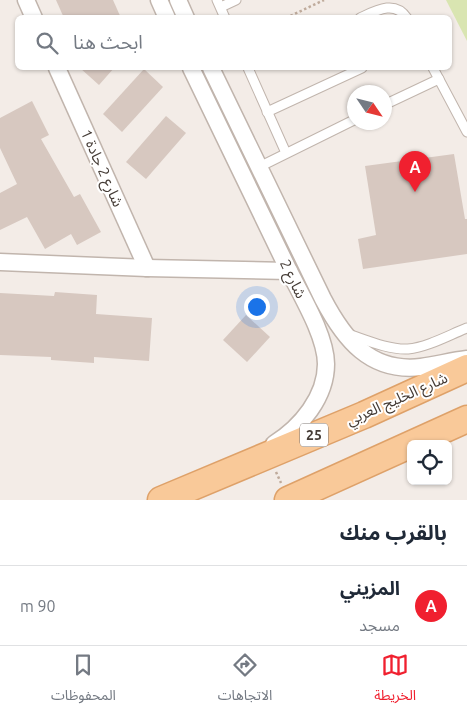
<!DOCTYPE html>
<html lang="ar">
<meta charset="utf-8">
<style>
body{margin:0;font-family:Ubuntu,"Noto Sans Arabic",sans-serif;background:#f6f6f7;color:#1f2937;direction:rtl}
.controls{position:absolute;right:15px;bottom:15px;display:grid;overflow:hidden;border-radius:8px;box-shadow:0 1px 4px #0004}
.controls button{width:45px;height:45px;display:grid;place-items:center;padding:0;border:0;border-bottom:1px solid #e0e1e3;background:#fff;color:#1f2937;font:25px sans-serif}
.compass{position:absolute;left:347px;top:85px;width:45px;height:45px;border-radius:50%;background:#fff;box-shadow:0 1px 4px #0004;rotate:125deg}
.you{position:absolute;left:256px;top:306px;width:18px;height:18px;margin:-12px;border:4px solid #fff;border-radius:50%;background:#1a73e8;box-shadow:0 0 0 8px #1a73e833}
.badge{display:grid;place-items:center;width:32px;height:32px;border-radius:50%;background:#f0202f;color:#fff;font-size:16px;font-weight:700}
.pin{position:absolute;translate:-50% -41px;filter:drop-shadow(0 1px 2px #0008)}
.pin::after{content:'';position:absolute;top:26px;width:18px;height:15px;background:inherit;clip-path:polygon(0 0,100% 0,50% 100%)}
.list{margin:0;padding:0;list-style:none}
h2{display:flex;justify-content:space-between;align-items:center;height:65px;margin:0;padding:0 20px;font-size:21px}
h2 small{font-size:16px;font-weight:400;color:#747a83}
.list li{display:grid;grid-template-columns:32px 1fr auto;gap:15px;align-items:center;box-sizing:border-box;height:80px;padding:0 20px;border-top:1px solid #e0e1e3}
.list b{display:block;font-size:19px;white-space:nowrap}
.list p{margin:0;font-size:16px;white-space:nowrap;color:#747a83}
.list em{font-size:16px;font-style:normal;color:#747a83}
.icon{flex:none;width:28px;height:28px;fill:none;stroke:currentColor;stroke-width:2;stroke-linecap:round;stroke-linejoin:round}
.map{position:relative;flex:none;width:467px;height:500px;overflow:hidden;direction:ltr}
.search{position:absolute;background:#fff;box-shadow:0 1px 4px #0004;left:15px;right:15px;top:15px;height:55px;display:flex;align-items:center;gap:12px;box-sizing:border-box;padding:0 18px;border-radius:8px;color:#747a83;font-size:19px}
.sheet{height:145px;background:#fff}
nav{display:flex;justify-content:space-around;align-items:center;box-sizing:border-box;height:70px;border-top:1px solid #e0e1e3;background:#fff;font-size:14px;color:#747a83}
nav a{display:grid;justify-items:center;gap:2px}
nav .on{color:#f0202f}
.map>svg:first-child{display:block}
</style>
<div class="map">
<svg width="467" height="500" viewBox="0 0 467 500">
<rect width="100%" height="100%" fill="#f3ece7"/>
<!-- green -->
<path fill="#d9e5b1" d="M446 0H467V41Z"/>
<!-- building -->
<g fill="#d7c8c0">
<path d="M56 0H113L121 18H64Z"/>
<path d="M80 68H114L99 85Z"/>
<path d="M144 69 163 87 122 132 103 114Z"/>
<path d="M32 101 49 135 41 139 74 197 80 194 101 232 77 245 71 234 45 249 27 217 0 230V193L17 184 0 148V118Z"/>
<path d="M166 116 186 133 146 179 126 162Z"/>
<path d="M454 154 465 219H467V254L363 269 358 239 376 235 365 166Z"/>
<path d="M55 292 97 295 96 314 152 318 149 361 94 357V363L51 360V357L0 355V293L54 296Z"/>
<path d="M246 315 270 337 247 362 223 340Z"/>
</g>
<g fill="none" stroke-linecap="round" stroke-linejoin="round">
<defs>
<g id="service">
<path d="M217 0 225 18"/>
<path d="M221 7 236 0"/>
<path d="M360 18C377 10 395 0 407 18"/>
<path d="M248 68 286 153"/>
<path d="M433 68 467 132"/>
<path d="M384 105 439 79"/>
<path d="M267 112 362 68"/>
<path d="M259 167 354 120"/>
<path d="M348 334C366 340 389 350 408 349 428 347 449 335 467 328"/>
</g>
<g id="minor">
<path d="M26 0 34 18"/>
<path d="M159 0 167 18"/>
<path d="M178 0 186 18"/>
<path d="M57 68 147 268"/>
<path d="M191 68C223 135 256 202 288 269 301 295 326 336 326 364 326 397 301 427 274 444"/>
<path d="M211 68 323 299C344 339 370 373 421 367 436 365 451 361 467 359"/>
<path d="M0 262 147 268 289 271"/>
</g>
<g id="primary">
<path d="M161 500 364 415 467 368"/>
<path d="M288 500 467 419"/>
</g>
</defs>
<!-- service casing -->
<use href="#service" stroke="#c1b5ad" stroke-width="11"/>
<!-- minor casing -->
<use href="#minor" stroke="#c1b5ad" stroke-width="19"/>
<!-- primary casing -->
<use href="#primary" stroke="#dea169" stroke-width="29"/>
<!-- path -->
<g stroke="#bfab9c" stroke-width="2.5" stroke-dasharray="2.5 2.5" stroke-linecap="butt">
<path d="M286 18 324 0"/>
<path d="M276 472 281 483"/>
</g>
<!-- service -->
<use href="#service" stroke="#fff" stroke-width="9"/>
<!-- minor -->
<use href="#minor" stroke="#fff" stroke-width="16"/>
<!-- primary -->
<use href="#primary" stroke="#f9c999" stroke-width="26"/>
</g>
<g text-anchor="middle" stroke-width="4" stroke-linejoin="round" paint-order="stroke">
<!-- shield labels -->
<rect fill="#fff" stroke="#7d7672" stroke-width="1" x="300" y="423.5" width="28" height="23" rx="4"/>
<g font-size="14" font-weight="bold" fill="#453c36">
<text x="314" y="440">25</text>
</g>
<!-- street labels -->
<g font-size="15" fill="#453c36" stroke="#fff">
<text transform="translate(102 168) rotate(66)" y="5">شارع 2 جادة 1</text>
<text transform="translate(293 279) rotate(64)" y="5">شارع 2</text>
<text transform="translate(397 399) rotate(-24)" y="5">شارع الخليج العربي</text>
</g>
</g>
</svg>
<div class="controls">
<button><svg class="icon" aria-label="locate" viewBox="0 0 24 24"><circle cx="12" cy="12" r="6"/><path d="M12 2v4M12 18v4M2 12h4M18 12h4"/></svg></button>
</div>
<svg class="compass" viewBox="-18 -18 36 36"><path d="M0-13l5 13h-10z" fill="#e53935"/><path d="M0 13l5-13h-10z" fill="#747a83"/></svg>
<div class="you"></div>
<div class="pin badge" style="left:415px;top:192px">A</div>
<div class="search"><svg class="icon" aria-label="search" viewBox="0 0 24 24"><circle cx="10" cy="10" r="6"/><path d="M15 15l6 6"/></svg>ابحث هنا</div>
</div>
<section class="sheet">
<h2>بالقرب منك<small></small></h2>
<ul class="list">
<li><span class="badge">A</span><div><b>المزيني</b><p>مسجد</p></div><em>90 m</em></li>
</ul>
</section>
<nav>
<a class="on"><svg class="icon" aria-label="map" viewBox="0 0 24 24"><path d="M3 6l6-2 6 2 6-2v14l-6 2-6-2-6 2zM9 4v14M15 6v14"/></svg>الخريطة</a>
<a><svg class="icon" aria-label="directions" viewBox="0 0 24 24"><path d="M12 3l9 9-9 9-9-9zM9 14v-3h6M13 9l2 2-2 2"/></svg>الاتجاهات</a>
<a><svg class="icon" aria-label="saved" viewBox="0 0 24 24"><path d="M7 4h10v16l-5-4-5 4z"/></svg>المحفوظات</a>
</nav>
